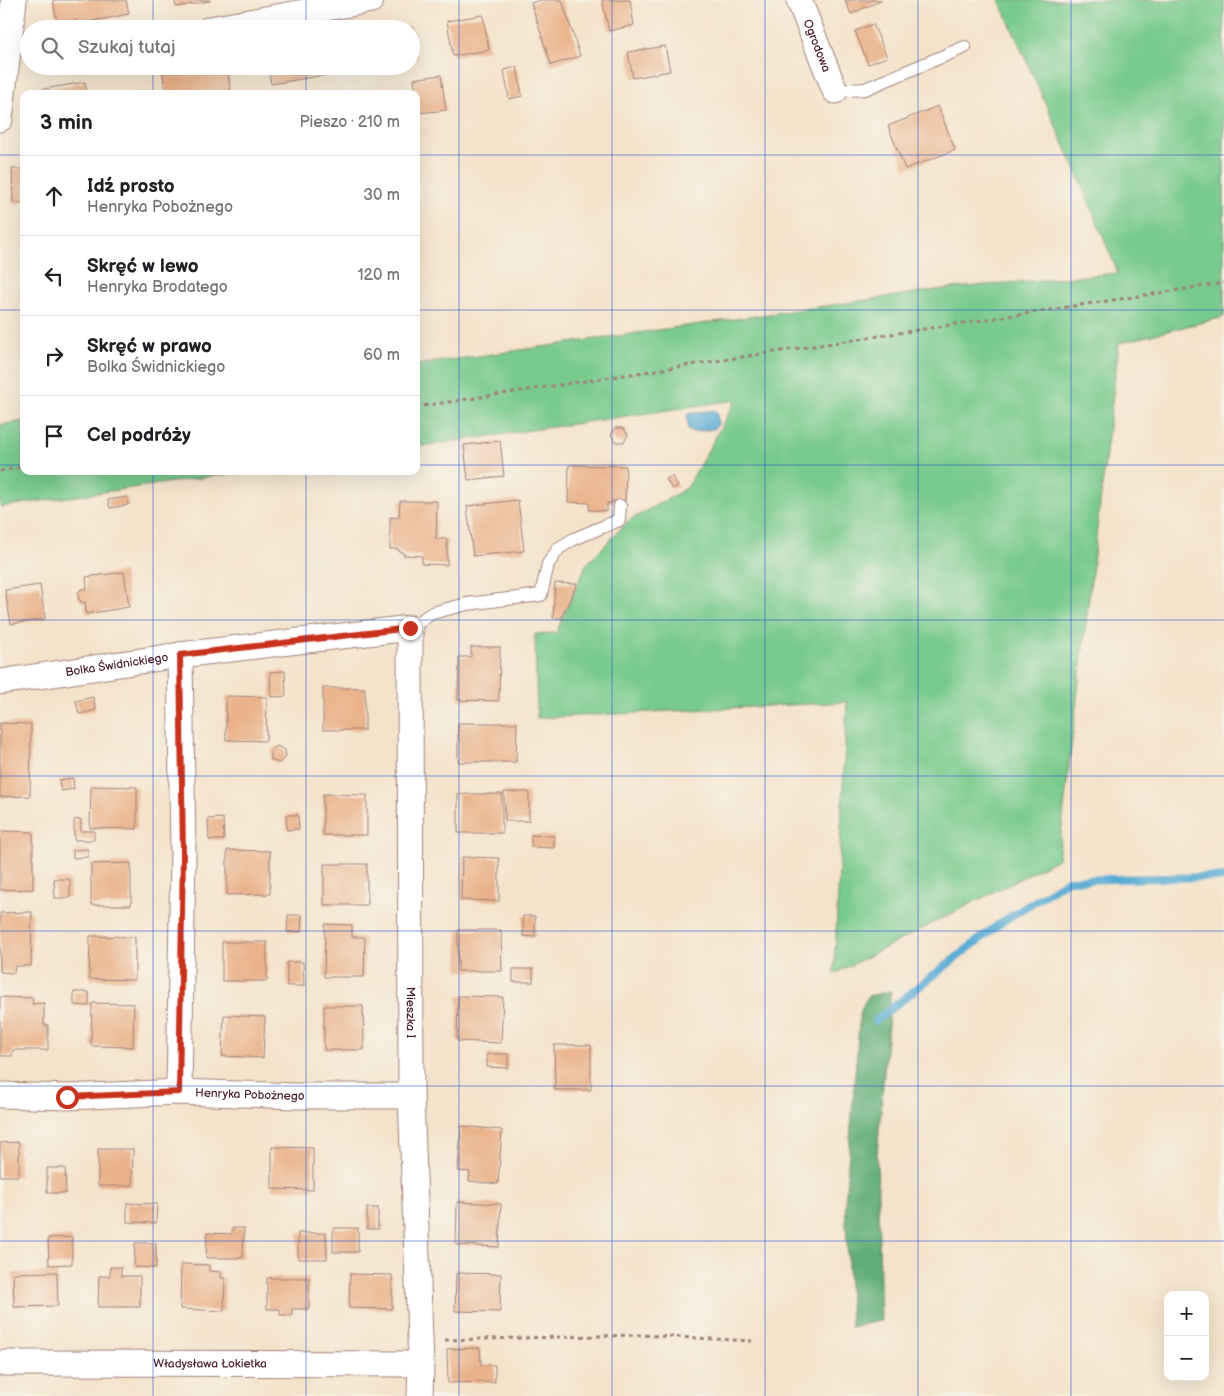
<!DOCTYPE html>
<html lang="pl">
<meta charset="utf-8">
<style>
body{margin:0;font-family:"Balsamiq Sans",sans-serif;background:#f6f6f6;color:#202124}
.controls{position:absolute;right:15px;bottom:15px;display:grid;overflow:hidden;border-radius:10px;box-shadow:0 5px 20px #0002}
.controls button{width:45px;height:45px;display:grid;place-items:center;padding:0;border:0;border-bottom:1px solid #e0e0e0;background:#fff;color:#202124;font:25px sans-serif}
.stop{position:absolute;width:15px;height:15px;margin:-11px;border:4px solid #c8321e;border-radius:50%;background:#fff}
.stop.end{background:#c8321e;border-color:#fff;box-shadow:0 1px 5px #0008}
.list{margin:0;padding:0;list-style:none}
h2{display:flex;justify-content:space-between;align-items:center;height:65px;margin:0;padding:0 20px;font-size:21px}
h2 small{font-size:16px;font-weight:400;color:#757577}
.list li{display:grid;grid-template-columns:32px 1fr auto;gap:15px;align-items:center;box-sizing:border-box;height:80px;padding:0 20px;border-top:1px solid #e0e0e0}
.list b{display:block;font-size:19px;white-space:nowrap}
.list p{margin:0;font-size:16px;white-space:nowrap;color:#757577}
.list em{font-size:16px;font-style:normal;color:#757577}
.icon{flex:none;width:28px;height:28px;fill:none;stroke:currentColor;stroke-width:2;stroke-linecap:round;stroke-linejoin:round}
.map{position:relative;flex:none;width:1224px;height:1396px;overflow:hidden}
.search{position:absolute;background:#fff;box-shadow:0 5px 20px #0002;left:20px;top:20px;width:400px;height:55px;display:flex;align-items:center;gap:12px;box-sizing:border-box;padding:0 18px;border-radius:28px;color:#757577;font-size:19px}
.panel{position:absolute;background:#fff;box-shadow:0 5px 20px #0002;left:20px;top:90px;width:400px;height:385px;border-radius:10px}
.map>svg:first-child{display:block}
</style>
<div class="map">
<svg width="1224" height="1396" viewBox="0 0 1224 1396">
<rect width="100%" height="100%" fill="#f7f3e8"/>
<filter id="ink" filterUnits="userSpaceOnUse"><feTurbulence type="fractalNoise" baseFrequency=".02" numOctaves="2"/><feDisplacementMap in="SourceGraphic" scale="10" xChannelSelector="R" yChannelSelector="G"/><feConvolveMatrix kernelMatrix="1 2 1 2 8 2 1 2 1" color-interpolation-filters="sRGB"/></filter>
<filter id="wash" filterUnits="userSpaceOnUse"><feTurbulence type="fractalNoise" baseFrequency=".0096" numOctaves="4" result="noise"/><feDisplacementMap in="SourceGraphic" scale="20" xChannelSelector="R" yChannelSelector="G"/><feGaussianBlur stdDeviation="1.12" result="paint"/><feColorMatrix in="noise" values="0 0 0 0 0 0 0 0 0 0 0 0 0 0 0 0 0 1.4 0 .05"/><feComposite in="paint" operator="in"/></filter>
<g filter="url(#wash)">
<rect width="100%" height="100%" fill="#f4e3cb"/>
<!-- green -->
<g fill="#78ca8d" stroke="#61745c">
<path d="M999 0H1224V317L1119 343 1058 859 834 974 847 702 537 718 535 634 556 633 586 565 628 521 687 488 736 400 416 447V365L943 289 1118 273 1076 171Z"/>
<path d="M24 421V471H248L0 507V425Z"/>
</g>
<!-- forest -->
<path fill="#62ae78" stroke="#566652" d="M891 991 877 1156 881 1321 851 1327 845 1202 860 1011 868 996Z"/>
<!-- water -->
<path fill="#58abd4" stroke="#516580" d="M714 410 717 413 718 425 714 429 693 432 688 429 687 417 688 414Z"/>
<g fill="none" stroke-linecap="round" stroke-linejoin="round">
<!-- stream -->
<path stroke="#58abd4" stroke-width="8" d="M875 1021 1002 922 1068 880 1208 877 1224 878"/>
</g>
<g id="blocks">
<!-- building -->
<g fill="#eab28a">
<path d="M53 0H126L129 14 77 24 76 20 57 23Z"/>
<path d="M175 0H210V1L176 7Z"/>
<path d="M540 0H562L580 56 551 65 531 3Z"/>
<path d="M602 0H630L634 25 609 31Z"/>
<path d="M845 0H882L851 14Z"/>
<path d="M483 15 489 50 453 56 447 21Z"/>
<path d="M873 24 887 57 868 64 855 31Z"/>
<path d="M412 27 418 59 411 60V29H405V28Z"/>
<path d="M665 46 670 71 633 78 628 52Z"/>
<path d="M184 66H227L231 94H166L162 70Z"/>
<path d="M268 66H324L325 75 271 84Z"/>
<path d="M517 67 522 96 509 99 504 70Z"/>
<path d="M441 75 446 110 419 113 414 79Z"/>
<path d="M85 82 87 94H32V91Z"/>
<path d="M938 106 955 150 905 169 888 126Z"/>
<path d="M12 169H24V203H13Z"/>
<path d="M615 428H623L628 435 624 442H616L611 435Z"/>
<path d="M500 441 504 476 468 480 464 445Z"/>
<path d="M569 465 626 466 625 502 612 501V503H607V511L589 510V503L568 502Z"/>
<path d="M672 476 678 486 672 489 666 479Z"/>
<path d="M127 497 128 505 110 508 108 500Z"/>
<path d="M518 500 524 551 473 556 467 506Z"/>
<path d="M400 501H437L436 539H447V565L422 564V556L403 555V552H399V549H390V517L399 518Z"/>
<path d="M124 572 129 607 86 614 85 602 83 603 79 600 78 593 81 589H87L86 577Z"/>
<path d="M555 583 577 584 561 618H553Z"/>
<path d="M40 585 45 619 11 624 5 590Z"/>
<path d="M471 647H500L499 701 458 700 459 657H471Z"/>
<path d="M285 671 286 696 271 697 270 672Z"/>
<rect x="323" y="688" width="42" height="42"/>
<path d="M226 696 267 697 266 741 226 740Z"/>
<path d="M93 697 96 710 79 714 76 701Z"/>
<path d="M0 723 31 724 30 796 0 797Z"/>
<path d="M458 723H517L516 762H458Z"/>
<path d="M277 746 285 750 286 757 279 763 271 760V750Z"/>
<path d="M73 778 74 789 61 791 59 780Z"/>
<path d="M91 786 137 787V829L90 828Z"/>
<path d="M504 792H529V821H505Z"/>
<path d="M323 794 367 795V835H323Z"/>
<rect x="458" y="794" width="44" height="39"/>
<path d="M286 815H298L299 829 287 830Z"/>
<path d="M223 818 224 840H209L208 819Z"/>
<path d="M81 819V831H94V840H74V820Z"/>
<path d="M0 831 33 832V889L0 890Z"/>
<path d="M531 835 554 836V848L531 847Z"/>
<path d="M88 849V857L73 858V850Z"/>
<path d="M227 850 270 851V894L227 895Z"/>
<path d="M462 857 499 858V901L461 900Z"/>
<path d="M131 863V905H91V864Z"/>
<rect x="324" y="864" width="43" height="41"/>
<path d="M54 879H70V898H55Z"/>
<path d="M32 912 31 966H15L14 973 0 972V913Z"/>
<path d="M288 915H302L301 932H287Z"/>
<path d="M523 916H535V937L523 936Z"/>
<path d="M325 924 352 925V937H365L364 977H324Z"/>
<path d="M458 930H501L502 971H458Z"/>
<path d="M90 936 135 937V980L89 979Z"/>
<rect x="222" y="942" width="45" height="39"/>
<path d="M287 962H303L304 986H287Z"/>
<rect x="513" y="969" width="20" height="13"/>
<path d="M74 992H89V1006L74 1005Z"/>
<path d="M458 996 503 997 501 1043 457 1041Z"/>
<path d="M0 997 33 998 32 1004 44 1003V1025H48V1050H13L12 1056H0Z"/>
<path d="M92 1003 134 1004 133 1047 91 1046Z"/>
<path d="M324 1006H363L364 1050H324Z"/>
<path d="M224 1015 265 1017 263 1058 222 1056Z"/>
<path d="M554 1045H591V1090H555Z"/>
<path d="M487 1054H508V1068L487 1067Z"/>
<path d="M461 1126 502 1130 498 1184 469 1181 470 1172 458 1171Z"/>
<path d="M19 1142V1176H0V1143Z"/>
<path d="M272 1147 313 1148V1190L272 1189Z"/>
<path d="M98 1149H133L132 1186H98Z"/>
<path d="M47 1168H65L66 1193H47Z"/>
<path d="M457 1202 501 1204 499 1247 456 1245Z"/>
<path d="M127 1203 157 1204 156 1223 127 1222Z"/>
<rect x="367" y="1208" width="11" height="21"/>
<path d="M232 1228H244L243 1258H206L207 1233 232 1234Z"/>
<rect x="333" y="1228" width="25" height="24"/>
<path d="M298 1233H326L327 1259H298Z"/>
<path d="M72 1237V1264L49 1265 48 1238Z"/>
<path d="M135 1243H156V1268L134 1267Z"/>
<path d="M181 1264 209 1265V1271L221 1272V1278H225L224 1311 180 1309Z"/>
<path d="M110 1267H121V1276H140V1307H98L99 1276H110Z"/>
<path d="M57 1272 58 1306 14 1307 13 1273Z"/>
<path d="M456 1273 501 1274 500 1312 455 1311Z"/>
<path d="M350 1274 392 1275V1309L349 1308Z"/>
<path d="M267 1278H309V1309H292V1315H280V1309H267Z"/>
<path d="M480 1348 481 1365H495V1382L448 1383 447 1349Z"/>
</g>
</g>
</g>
<g filter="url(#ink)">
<use href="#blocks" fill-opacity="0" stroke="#9f817b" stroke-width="1"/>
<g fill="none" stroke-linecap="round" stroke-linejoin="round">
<defs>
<g id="lane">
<path d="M835 91 865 89 965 47"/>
<path d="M410 628 432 613 467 604 541 595 548 564 559 548 574 539 619 520 620 506"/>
</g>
<g id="street">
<path id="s1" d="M799 0 835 91"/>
<path d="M210 29 371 0"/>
<path d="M0 119 14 0"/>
<path id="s2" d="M0 682 180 655 410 628 411 1096 421 1364 420 1396"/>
<path d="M179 1092 183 853 180 655"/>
<path id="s3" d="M0 1095 67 1097 179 1092 296 1096H411"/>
<path id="s4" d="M0 1363 421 1364"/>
</g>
</defs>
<!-- lane casing -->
<use href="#lane" stroke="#9f817b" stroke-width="14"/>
<!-- street casing -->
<use href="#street" stroke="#9f817b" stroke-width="27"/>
<!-- path -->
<g stroke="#9f817b" stroke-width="3" stroke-dasharray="4 4" stroke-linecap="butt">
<path d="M416 407 1224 283"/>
<path d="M0 471 24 467"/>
<path d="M445 1340 638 1335 752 1341"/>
</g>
<!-- lane -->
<use href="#lane" stroke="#fff" stroke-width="12"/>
<!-- street -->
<use href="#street" stroke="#fff" stroke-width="25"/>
</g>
</g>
<g fill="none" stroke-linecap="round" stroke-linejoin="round" filter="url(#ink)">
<!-- route -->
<path stroke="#c8321e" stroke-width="6" d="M67 1097 179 1092 183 853 180 655 410 628"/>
</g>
<!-- grid -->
<path fill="none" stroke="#1d4ed8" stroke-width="1" stroke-opacity="0.55" d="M153 0V29M306 0V29M459 0V1396M612 0V1396M765 0V1396M918 0V1396M1071 0V1396M153 66V94M306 66V94M0 155H24M416 155H1224M0 310H24M416 310H1224M0 465H24M416 465H1224M153 471V1396M306 471V1396M0 620H1224M0 776H1224M0 931H1224M0 1086H1224M0 1241H1224"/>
<g text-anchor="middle" stroke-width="4" stroke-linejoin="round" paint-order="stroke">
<!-- street labels -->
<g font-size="12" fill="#4a1f2b" stroke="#f7f3e8">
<text dy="4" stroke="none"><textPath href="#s1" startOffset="49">Ogrodowa</textPath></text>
<text dy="4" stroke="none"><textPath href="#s2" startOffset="118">Bolka Świdnickiego</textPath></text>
<text dy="4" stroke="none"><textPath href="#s2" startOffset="798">Mieszka I</textPath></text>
<text dy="4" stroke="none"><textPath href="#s3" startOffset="250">Henryka Pobożnego</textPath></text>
<text dy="4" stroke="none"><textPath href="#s4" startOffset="210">Władysława Łokietka</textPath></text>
</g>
</g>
</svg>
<div class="controls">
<button>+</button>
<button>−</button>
</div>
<div class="stop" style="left:67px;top:1097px"></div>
<div class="stop end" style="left:410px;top:628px"></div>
<div class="search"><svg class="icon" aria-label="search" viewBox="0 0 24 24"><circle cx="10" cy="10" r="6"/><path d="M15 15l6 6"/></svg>Szukaj tutaj</div>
<section class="panel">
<h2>3 min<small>Pieszo · 210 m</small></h2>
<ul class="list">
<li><svg class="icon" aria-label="ahead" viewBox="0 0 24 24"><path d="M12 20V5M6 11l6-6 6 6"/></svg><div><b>Idź prosto</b><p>Henryka Pobożnego</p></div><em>30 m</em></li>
<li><svg class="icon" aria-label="left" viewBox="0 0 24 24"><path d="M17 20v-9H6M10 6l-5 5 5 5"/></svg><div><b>Skręć w lewo</b><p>Henryka Brodatego</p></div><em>120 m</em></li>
<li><svg class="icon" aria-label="right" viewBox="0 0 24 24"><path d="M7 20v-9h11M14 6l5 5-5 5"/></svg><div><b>Skręć w prawo</b><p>Bolka Świdnickiego</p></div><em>60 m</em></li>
<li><svg class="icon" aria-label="arrive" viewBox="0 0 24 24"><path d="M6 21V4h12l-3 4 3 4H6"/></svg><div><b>Cel podróży</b></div></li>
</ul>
</section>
</div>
